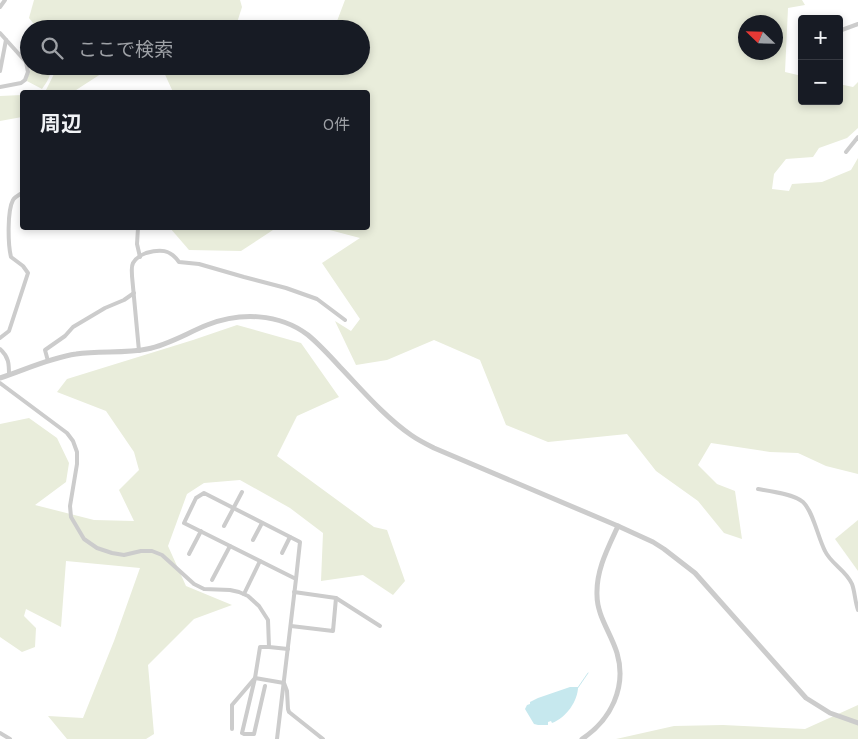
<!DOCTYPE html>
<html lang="ja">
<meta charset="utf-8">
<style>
body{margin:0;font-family:"DM Sans","Noto Sans JP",sans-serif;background:#242831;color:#f1f3f6}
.controls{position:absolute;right:15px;top:15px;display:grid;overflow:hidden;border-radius:5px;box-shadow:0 2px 8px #0003}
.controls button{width:45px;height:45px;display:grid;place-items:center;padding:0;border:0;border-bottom:1px solid #363941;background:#171b24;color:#f1f3f6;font:25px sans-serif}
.compass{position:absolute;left:738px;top:15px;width:45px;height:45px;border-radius:50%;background:#171b24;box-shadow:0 2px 8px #0003;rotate:293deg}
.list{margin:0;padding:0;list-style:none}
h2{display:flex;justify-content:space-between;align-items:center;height:65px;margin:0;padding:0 20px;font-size:21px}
h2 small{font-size:16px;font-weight:400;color:#9ea1a6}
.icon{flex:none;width:28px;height:28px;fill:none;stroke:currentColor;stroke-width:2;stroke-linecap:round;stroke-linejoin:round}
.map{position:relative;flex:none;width:858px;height:739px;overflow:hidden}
.search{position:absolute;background:#171b24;box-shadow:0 2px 8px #0003;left:20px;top:20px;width:350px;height:55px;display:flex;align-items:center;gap:12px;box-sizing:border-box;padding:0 18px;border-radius:28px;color:#9ea1a6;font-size:19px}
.panel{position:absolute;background:#171b24;box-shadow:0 2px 8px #0003;left:20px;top:90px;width:350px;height:140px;border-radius:5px}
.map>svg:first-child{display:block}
</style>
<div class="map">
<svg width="858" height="739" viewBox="0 0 858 739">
<rect width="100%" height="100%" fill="#fff"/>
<!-- green -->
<g fill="#e9eddb" fill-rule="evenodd">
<path d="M34 0H240L242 7 235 29H38L29 18Z"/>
<path d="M345 0H802L805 5 788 8 785 72 802 76V101H839V84L853 87 858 82V128L847 138 819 148 813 157 786 159 774 174 772 189 789 191 792 184 822 182 851 170 858 158V474L826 466 798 453 770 452 711 443 698 465 717 484 735 491 742 539 724 533 698 501 656 471 627 434 548 442 506 425 480 360 434 340 387 360 356 365 335 321 351 331 360 319 322 263 360 238 322 228H368V92H173L162 68 107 70 73 92H45L58 66H361V29H334ZM746 22H776V52H746Z"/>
<path d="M31 66H50C52 75 47 82 42 89L25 80 29 74Z"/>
<path d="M22 95V117L0 121V96Z"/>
<path d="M170 228H276L241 251 189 250Z"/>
<path d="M237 325 301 343 339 397 297 416 277 456 374 527 387 530 405 581 393 595 363 575 321 581 323 533 290 508 240 480 204 483 187 494 168 546 186 586 232 605 194 619 148 665 154 734 146 739H67L48 716 83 718 114 641 140 568 66 561 61 627 26 609 24 616 36 628 35 647 22 652 0 637V424L29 418 57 438 69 463 66 482 35 505 94 520 134 521 119 490 139 470 134 452 106 411 57 392 67 379 193 340Z"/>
<path d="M858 520V571L835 539Z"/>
<path d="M858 705V739H616L674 726 723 725 805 729Z"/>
</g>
<!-- water -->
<path fill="#c6e8ee" d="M570 687H578C578 701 566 718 552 723L551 721 548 722V725H538L534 724 525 709 527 705 530 704V702L538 698Z"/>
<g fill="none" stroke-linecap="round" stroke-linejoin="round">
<!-- stream -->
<path stroke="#c6e8ee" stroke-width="1" d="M577 689 588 673"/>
<!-- minor -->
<g stroke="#ccc" stroke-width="4">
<path d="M0 7 5 0"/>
<path d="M839 31 858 24"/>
<path d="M0 33 26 62 28 72 25 80 21 83 0 87"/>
<path d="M0 71 6 40"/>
<path d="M846 152 858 137"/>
<path d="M138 228 137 244 140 257"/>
<path d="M0 338 9 331 28 273 23 266 11 257C8 245 7 211 13 200 15 197 19 195 22 193"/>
<path d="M0 349C9 357 9 364 9 375"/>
<path d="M139 351 132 276C132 271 131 267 133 263 136 258 141 255 146 253 160 249 170 249 179 262L199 264 244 277 286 288 317 299 345 320"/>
<path d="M48 361 45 350 65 336 73 327 105 308 124 300 134 293"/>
<path d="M0 383 67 433 73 441 77 452V464L70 506 71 517 84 539 97 548 112 553 124 555 141 551H152L162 555 194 584 204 589 230 590 239 592 248 596 259 606 268 620 269 647 288 649"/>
<path d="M758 489C770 491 794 494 803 502 813 511 818 538 825 551 831 564 846 570 852 584 855 592 855 602 858 610"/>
<path d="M224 526 242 492"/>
<path d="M253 540 262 523"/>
<path d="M282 553 290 537"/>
<path d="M189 554 201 531"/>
<path d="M212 580 230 546"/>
<path d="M294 592 336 598 380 626"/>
<path d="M244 594 260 561"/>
<path d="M291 626 333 631 336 598"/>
<path d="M265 686 254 734H244L242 733 255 678 260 647H269"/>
<path d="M232 729V705L255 678 284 683 287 691 288 709 289 712 323 739"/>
<path d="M0 733 10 739"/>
<path d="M277 739 296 579 184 523 196 498 204 493 300 542 296 579"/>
</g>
<!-- tertiary -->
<g stroke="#ccc" stroke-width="5">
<path d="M0 378C25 370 49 358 76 354 99 350 124 354 147 349 168 345 187 333 207 325 240 312 279 313 308 335 320 345 330 356 340 367 363 391 384 416 411 435 418 440 426 444 434 448L618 526 653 542 664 549 695 573 806 698 830 713 858 723"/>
<path d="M582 739C611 720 627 687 617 653 611 633 597 616 597 595 596 570 608 548 618 526"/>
</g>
</g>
</svg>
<div class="controls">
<button>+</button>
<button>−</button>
</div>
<svg class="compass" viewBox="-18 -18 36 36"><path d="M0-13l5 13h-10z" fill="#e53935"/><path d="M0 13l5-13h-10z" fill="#9ea1a6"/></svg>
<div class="search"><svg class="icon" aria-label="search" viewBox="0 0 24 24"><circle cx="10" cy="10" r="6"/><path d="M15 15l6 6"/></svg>ここで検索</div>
<section class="panel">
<h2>周辺<small>0件</small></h2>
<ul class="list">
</ul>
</section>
</div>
